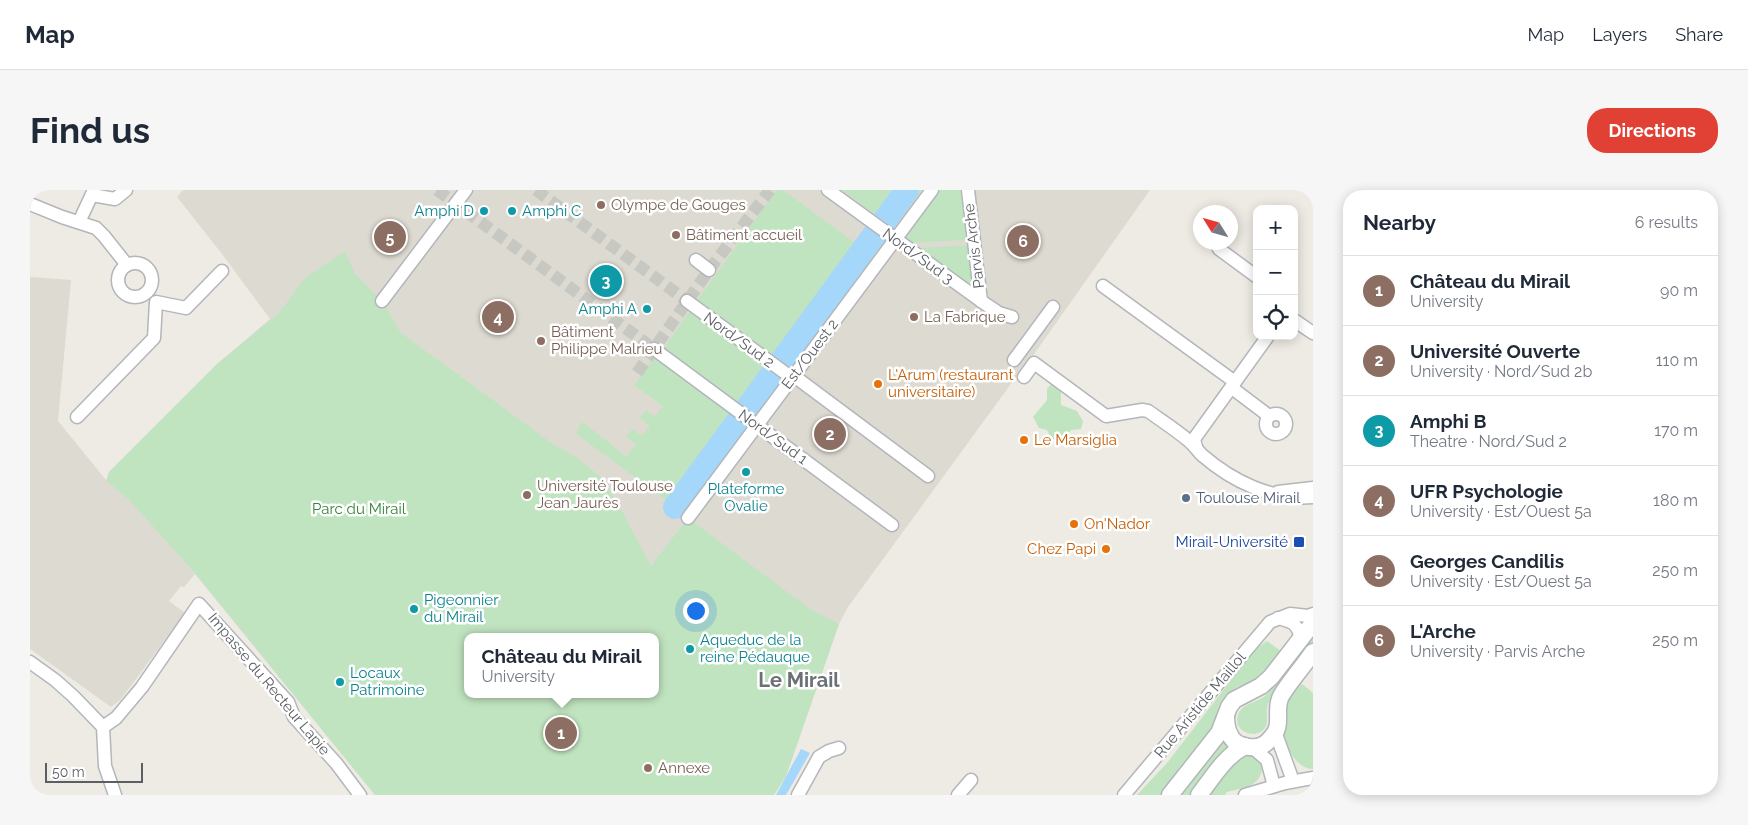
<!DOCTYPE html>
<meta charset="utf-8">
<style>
body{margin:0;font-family:Raleway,sans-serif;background:#f6f6f7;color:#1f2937}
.controls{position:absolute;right:15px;top:15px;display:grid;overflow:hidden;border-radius:10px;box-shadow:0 2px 12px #0003}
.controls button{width:45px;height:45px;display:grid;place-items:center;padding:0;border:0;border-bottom:1px solid #e0e1e3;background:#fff;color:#1f2937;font:25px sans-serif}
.compass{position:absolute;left:1163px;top:15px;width:45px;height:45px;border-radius:50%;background:#fff;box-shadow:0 2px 12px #0003;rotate:307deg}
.scale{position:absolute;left:15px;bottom:12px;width:98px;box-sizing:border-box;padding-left:5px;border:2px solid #5b5f63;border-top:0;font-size:14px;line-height:18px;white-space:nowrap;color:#5b5f63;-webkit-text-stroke:4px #fff;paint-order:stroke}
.you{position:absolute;left:665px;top:420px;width:18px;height:18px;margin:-12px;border:4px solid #fff;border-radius:50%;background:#1a73e8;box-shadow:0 0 0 8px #1a73e833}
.badge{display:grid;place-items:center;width:32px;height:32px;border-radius:50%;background:#e14035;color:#fff;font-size:16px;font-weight:700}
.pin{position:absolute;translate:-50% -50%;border:2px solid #fff;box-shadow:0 1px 5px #0006}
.popup{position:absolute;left:434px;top:443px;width:195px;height:65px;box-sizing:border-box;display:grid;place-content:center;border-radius:10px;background:#fff;filter:drop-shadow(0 1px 4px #0005);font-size:16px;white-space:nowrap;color:#747a83}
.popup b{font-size:19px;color:#1f2937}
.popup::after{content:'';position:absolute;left:50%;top:100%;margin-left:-10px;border:10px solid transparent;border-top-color:#fff}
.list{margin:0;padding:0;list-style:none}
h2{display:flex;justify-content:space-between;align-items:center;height:65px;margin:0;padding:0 20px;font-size:21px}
h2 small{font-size:16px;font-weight:400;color:#747a83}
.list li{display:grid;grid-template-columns:32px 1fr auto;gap:15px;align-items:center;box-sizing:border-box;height:70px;padding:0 20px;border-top:1px solid #e0e1e3}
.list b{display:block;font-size:19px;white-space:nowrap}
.list p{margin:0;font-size:16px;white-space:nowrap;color:#747a83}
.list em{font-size:16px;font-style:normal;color:#747a83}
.icon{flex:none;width:28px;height:28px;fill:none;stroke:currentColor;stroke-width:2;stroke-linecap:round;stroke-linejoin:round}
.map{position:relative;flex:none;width:1283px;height:605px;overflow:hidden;border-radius:20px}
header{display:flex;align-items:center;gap:30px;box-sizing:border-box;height:70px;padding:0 25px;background:#fff;border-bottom:1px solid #e0e1e3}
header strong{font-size:24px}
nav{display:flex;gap:28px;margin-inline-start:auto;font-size:18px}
.intro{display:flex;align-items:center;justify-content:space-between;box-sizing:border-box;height:120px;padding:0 30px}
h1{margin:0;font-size:35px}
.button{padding:12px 22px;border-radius:20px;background:#e14035;color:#fff;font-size:18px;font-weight:700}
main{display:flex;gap:30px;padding:0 30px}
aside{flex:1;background:#fff;border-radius:20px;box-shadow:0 2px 12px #0003}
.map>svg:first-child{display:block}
</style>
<header>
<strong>Map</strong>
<nav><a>Map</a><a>Layers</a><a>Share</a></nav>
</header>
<div class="intro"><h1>Find us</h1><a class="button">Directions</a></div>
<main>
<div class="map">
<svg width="1283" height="605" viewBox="0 0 1283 605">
<rect width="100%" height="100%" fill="#edebe3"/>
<!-- education -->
<path fill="#dddad1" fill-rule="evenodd" d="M153 0H1120L1002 167 989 183 818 417 809 434 756 586 744 605H345L165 384 154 397 151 396 139 411 155 423 91 509 81 517 0 459V87L41 90 28 231 76 290 79 282 187 174 240 129 192 64 147 7ZM437 447H625V504H437Z"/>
<!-- green -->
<g fill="#c1e4c0" fill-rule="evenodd">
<path d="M747 0H753L843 66 760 179 666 112Z"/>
<path d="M812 0H892L864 38Z"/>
<path d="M908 0H932L940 50 881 53 873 48Z"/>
<path d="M940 55 947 101 888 58Z"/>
<path d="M315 61 325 84 352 111 371 143 523 254 546 267 571 287 586 310 621 376 658 328 780 419 809 434 756 586 744 605H345L165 383 99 310 77 291 79 282 187 174 249 123 275 88ZM437 447H625V504H437Z"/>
<path d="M660 121 753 189 725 227 633 159Z"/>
<path d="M625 167 719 236 654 323 546 244 551 233H554L597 267 606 254 596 247 602 239 612 246 620 236 610 228 616 220 625 227 633 216 604 195Z"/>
<path d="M1022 193 1031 200V215L1047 221 1053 231 1051 239 1041 240 1036 248 1028 253 1020 246 1017 240 1009 238 1003 227 1017 210V199Z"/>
<path d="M1283 441V452C1270 469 1246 494 1238 514 1235 521 1239 529 1236 536 1228 552 1202 542 1208 525 1212 513 1226 513 1235 506 1240 501 1244 493 1249 487 1260 472 1272 457 1283 441Z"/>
<path d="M1237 451 1251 461 1237 480 1228 489 1207 497 1196 505 1189 515 1184 538 1130 605H1107L1137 573 1225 459Z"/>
<path d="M1272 494 1283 503V579C1267 579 1255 557 1254 542 1254 537 1257 532 1257 527 1256 524 1255 522 1255 520 1255 510 1265 500 1272 494Z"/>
<path d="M1193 551 1200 558 1186 573 1160 605H1149Z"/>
<path d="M1222 563 1233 572C1232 597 1217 597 1197 602L1195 605H1176C1187 589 1202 566 1222 563Z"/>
</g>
<!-- water -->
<path fill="#a5d7fb" d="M771 559 780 563 756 605H746Z"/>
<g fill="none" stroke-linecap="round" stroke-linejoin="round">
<!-- river -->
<path stroke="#a5d7fb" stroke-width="24" d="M645 317 877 0"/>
<!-- street-tunnel -->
<g stroke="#c8c8c3" stroke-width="12" stroke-dasharray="12 6" stroke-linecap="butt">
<path d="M407 0 624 159"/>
<path d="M506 0 657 111"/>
<path d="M607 183 679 80 740 0"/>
</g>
<defs>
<g id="street">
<path d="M798 0 951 111 969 123 982 127"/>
<path d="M938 0 951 111"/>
<path d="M62 5 85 9 96 0"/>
<path d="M0 14 32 27 66 38 74 46 97 75"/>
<path d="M49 32 64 0"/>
<path d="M1186 52 1189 59 1227 87"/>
<path d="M666 70 679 80"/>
<circle cx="105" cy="90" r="17"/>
<path d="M1073 96 1205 192"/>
<path d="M352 111 436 0"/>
<path d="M657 111 762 188"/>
<path d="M1264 130 1283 143"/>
<path d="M624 159 862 335"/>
<path d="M984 170 1023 117"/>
<path d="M764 186 898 286"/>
<path d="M994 187 1004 173 1076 226 1112 220 1118 221C1132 231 1146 240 1159 251 1164 255 1167 260 1172 265 1202 291 1242 311 1283 307"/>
<path d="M1202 198 1239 226"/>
<circle cx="1246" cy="234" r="10"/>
<path d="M47 227 124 148 126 112 156 118 192 81"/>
<path d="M1166 257 1164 249 1238 146"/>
<path d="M1248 302 1283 298"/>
<path d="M658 328 902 0"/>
<path d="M1248 428C1263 432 1267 433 1271 448"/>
<path d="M0 472 25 490 43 506 73 537 75 576 85 605"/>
<path d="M73 537 86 528 112 497 169 414 258 512 264 527 306 573 330 605"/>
<path d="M1246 544 1263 591"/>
<path d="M1222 557 1237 570 1244 596"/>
<path d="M768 605 789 567 799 561 809 558"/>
<path d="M928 605 941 590"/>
<path d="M1094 605 1240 432 1260 424 1278 426 1283 424"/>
<path d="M1215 605 1255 593 1283 588"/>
</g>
<g id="secondary">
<path d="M1196 527C1196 537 1198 545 1205 552 1211 556 1220 558 1227 557 1232 556 1237 553 1240 549 1255 535 1243 522 1251 506 1260 491 1273 477 1283 462"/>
<path d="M1140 605 1189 543 1199 517 1204 510 1231 496 1241 487 1283 433"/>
<path d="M1169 605C1183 587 1195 566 1215 556"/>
</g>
</defs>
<!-- street casing -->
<use href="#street" stroke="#b3b6ba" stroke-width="15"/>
<!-- secondary casing -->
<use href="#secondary" stroke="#b2b6ba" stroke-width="19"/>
<!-- street -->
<use href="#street" stroke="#fff" stroke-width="12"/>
<!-- secondary -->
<use href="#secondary" stroke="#fff" stroke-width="16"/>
</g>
<!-- markers -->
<g fill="#8d6e63" stroke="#fff" stroke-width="2">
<circle cx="571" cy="15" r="5"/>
<circle cx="646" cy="45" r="5"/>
<circle cx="884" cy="127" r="5"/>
<circle cx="511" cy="151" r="5"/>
<circle cx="497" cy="305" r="5"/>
<circle cx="618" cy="578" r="5"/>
</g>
<g fill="#0f9aa8" stroke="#fff" stroke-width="2">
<circle cx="454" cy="21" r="5"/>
<circle cx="482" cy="21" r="5"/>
<circle cx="617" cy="119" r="5"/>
<circle cx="716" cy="282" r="5"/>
<circle cx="384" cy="419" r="5"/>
<circle cx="660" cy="459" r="5"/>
<circle cx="310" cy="492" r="5"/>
</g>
<g fill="#e8710a" stroke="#fff" stroke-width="2">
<circle cx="848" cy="194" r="5"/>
<circle cx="994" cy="250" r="5"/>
<circle cx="1044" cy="334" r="5"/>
<circle cx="1076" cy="359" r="5"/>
</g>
<circle fill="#5c6f8a" stroke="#fff" stroke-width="2" cx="1156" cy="308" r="5"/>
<rect fill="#1a4fb4" stroke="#fff" stroke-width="2" x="1263" y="346" width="12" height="12" rx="2.5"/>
<g text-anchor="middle" stroke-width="5" stroke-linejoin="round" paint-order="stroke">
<!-- education labels -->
<g font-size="15" fill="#785e54" stroke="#fff" text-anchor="start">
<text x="581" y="20">Olympe de Gouges</text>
<text x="656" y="50">Bâtiment accueil</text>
<text x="894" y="132">La Fabrique</text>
<text x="521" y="147">Bâtiment<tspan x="521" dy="17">Philippe Malrieu</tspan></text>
<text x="507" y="301">Université Toulouse<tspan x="507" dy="17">Jean Jaurès</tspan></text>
<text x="628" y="583">Annexe</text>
</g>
<!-- culture labels -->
<g font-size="15" fill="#0d838f" stroke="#fff" text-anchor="start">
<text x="444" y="26" text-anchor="end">Amphi D</text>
<text x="492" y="26">Amphi C</text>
<text x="607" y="124" text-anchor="end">Amphi A</text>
<text x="716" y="304" text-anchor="middle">Plateforme<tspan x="716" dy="17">Ovalie</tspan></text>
<text x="394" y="415">Pigeonnier<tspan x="394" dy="17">du Mirail</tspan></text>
<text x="670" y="455">Aqueduc de la<tspan x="670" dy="17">reine Pédauque</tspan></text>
<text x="320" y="488">Locaux<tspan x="320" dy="17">Patrimoine</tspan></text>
</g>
<!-- street labels -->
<g font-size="15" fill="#5b5f63" stroke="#fff">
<text transform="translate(944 56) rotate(-97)" y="5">Parvis Arche</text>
<text transform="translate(888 66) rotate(36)" y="5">Nord/Sud 3</text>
<text transform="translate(709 150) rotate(36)" y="5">Nord/Sud 2</text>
<text transform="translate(780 164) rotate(-53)" y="5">Est/Ouest 2</text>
<text transform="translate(743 247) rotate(36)" y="5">Nord/Sud 1</text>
<text transform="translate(239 494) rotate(50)" y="5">Impasse du Recteur Lapie</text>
<text transform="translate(1170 515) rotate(-50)" y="5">Rue Aristide Maillol</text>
</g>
<!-- food labels -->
<g font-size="15" fill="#c56008" stroke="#fff" text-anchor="start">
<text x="858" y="190">L'Arum (restaurant<tspan x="858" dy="17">universitaire)</tspan></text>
<text x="1004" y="255">Le Marsiglia</text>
<text x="1054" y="339">On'Nador</text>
<text x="1066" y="364" text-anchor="end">Chez Papi</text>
</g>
<!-- service labels -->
<g font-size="15" fill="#4e5e75" stroke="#fff" text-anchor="start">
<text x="1166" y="313">Toulouse Mirail</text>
</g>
<!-- park labels -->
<g font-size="15" fill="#39843b" stroke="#fff">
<text x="329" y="324">Parc du Mirail</text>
</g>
<!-- transit labels -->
<g font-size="15" fill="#164399" stroke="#fff" text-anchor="end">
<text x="1258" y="357">Mirail-Université</text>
</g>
<!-- district labels -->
<g font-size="20" font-weight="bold" fill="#6c7175" stroke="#fff">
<text x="769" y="497">Le Mirail</text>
</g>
</g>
</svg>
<div class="controls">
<button>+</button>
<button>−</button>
<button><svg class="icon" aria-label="locate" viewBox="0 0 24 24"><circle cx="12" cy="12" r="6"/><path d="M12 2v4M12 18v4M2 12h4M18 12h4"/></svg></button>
</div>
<svg class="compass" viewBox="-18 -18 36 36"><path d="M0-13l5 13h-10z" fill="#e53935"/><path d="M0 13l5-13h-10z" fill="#747a83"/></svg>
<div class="scale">50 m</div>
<div class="you"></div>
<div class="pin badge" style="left:531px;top:543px;background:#8d6e63">1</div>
<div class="popup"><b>Château du Mirail</b>University</div>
<div class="pin badge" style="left:800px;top:244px;background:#8d6e63">2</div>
<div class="pin badge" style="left:576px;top:91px;background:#0f9aa8">3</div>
<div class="pin badge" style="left:468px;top:127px;background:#8d6e63">4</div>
<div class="pin badge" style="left:360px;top:47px;background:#8d6e63">5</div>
<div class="pin badge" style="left:993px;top:51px;background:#8d6e63">6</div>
</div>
<aside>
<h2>Nearby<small>6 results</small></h2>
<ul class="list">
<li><span class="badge" style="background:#8d6e63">1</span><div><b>Château du Mirail</b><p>University</p></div><em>90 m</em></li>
<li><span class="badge" style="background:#8d6e63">2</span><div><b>Université Ouverte</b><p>University · Nord/Sud 2b</p></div><em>110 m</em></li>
<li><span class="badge" style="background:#0f9aa8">3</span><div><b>Amphi B</b><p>Theatre · Nord/Sud 2</p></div><em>170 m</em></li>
<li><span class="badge" style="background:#8d6e63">4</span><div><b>UFR Psychologie</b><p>University · Est/Ouest 5a</p></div><em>180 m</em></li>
<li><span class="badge" style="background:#8d6e63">5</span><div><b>Georges Candilis</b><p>University · Est/Ouest 5a</p></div><em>250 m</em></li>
<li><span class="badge" style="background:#8d6e63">6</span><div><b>L'Arche</b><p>University · Parvis Arche</p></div><em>250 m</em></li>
</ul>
</aside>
</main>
